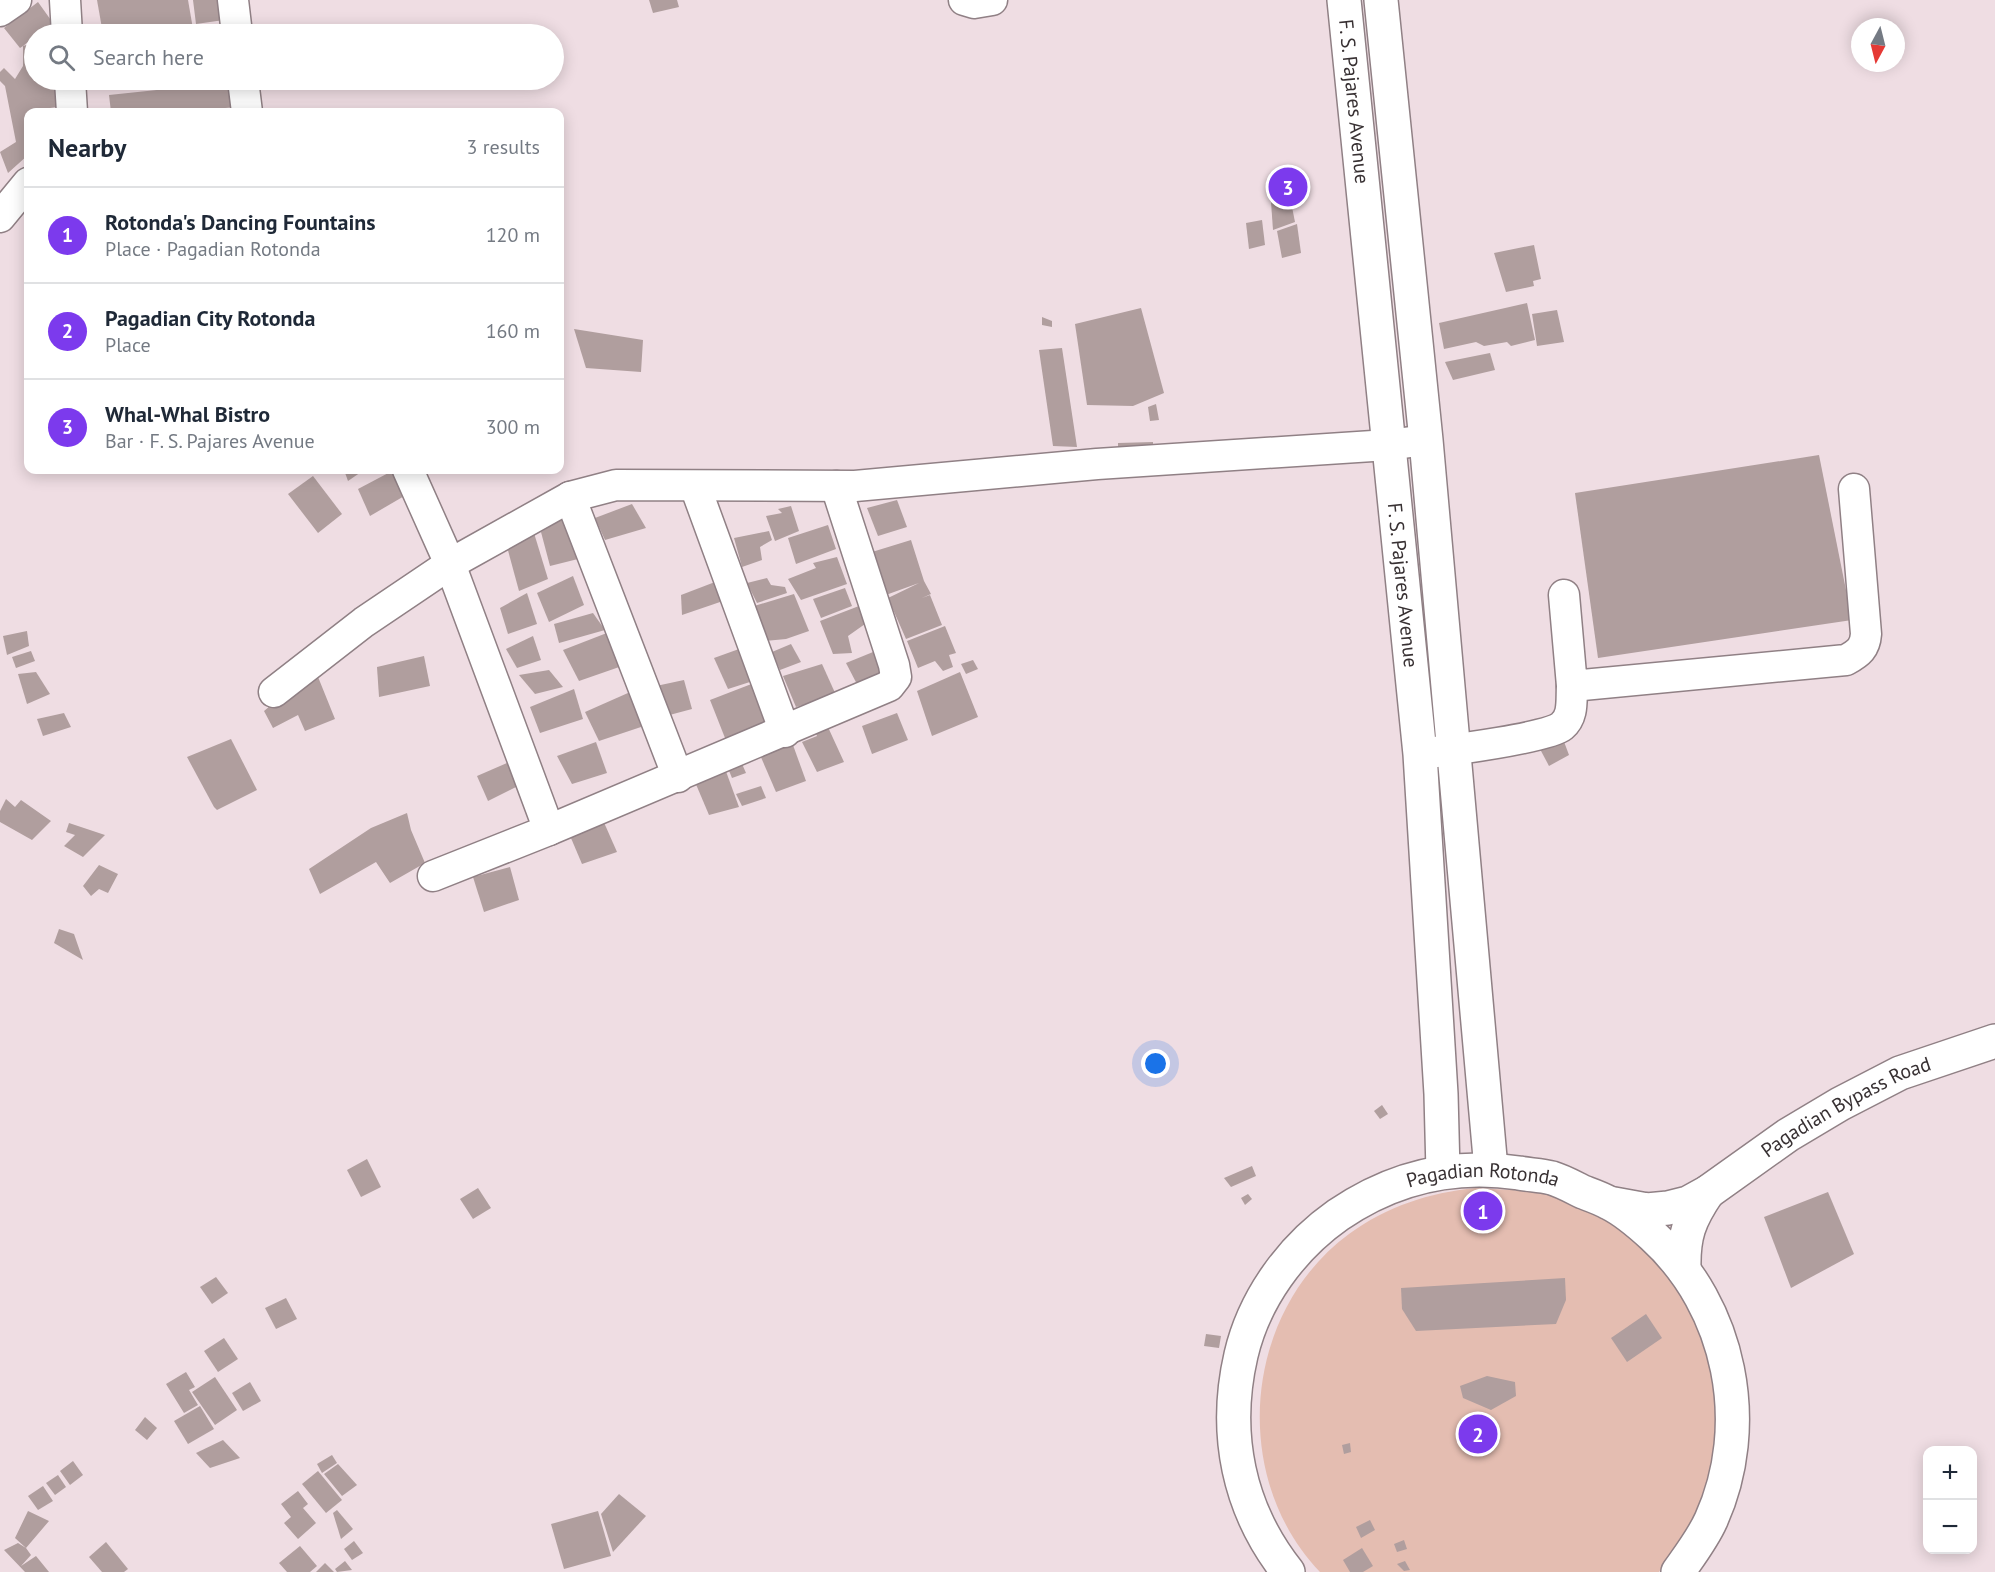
<!DOCTYPE html>
<meta charset="utf-8">
<style>
body{margin:0;font-family:"PT Sans",sans-serif;background:#f6f6f7;color:#1f2937}
.controls{position:absolute;right:18px;bottom:18px;display:grid;overflow:hidden;border-radius:12px;box-shadow:0 3px 15px #0003}
.controls button{width:54px;height:54px;display:grid;place-items:center;padding:0;border:0;border-bottom:2px solid #e0e1e3;background:#fff;color:#1f2937;font:30px sans-serif}
.compass{position:absolute;left:1851px;top:18px;width:54px;height:54px;border-radius:50%;background:#fff;box-shadow:0 3px 15px #0003;rotate:187deg}
.you{position:absolute;left:1156px;top:1064px;width:21px;height:21px;margin:-15px;border:4px solid #fff;border-radius:50%;background:#1a73e8;box-shadow:0 0 0 9px #1a73e833}
.badge{display:grid;place-items:center;width:39px;height:39px;border-radius:50%;background:#7c3aed;color:#fff;font-size:20px;font-weight:700}
.pin{position:absolute;translate:-50% -50%;border:3px solid #fff;box-shadow:0 2px 6px #0006}
.list{margin:0;padding:0;list-style:none}
h2{display:flex;justify-content:space-between;align-items:center;height:78px;margin:0;padding:0 24px;font-size:26px}
h2 small{font-size:20px;font-weight:400;color:#747a83}
.list li{display:grid;grid-template-columns:39px 1fr auto;gap:18px;align-items:center;box-sizing:border-box;height:96px;padding:0 24px;border-top:2px solid #e0e1e3}
.list b{display:block;font-size:22px;white-space:nowrap}
.list p{margin:0;font-size:20px;white-space:nowrap;color:#747a83}
.list em{font-size:20px;font-style:normal;color:#747a83}
.icon{flex:none;width:33px;height:33px;fill:none;stroke:currentColor;stroke-width:2;stroke-linecap:round;stroke-linejoin:round}
.map{position:relative;flex:none;width:1995px;height:1572px;overflow:hidden}
.search{position:absolute;background:#fff;box-shadow:0 3px 15px #0003;left:24px;top:24px;width:540px;height:66px;display:flex;align-items:center;gap:15px;box-sizing:border-box;padding:0 21px;border-radius:33px;color:#747a83;font-size:22px}
.panel{position:absolute;background:#fff;box-shadow:0 3px 15px #0003;left:24px;top:108px;width:540px;height:366px;border-radius:12px}
.map>svg:first-child{display:block}
</style>
<div class="map">
<svg width="1995" height="1572" viewBox="0 0 1995 1572">
<rect width="100%" height="100%" fill="#efdde3"/>
<!-- green -->
<path fill="#e4bdb1" d="M1475 1188 1531 1191 1557 1197 1608 1220 1651 1254 1686 1297 1715 1371 1718 1449 1694 1523 1659 1572H1320C1229 1477 1243 1312 1349 1234 1387 1206 1429 1193 1475 1188Z"/>
<!-- building -->
<g fill="#b09e9e">
<path d="M97 0H188L193 29 160 34H103Z"/>
<path d="M193 0H228L231 19 196 24Z"/>
<path d="M649 0H677L679 7 653 13Z"/>
<path d="M38 2 53 23 38 34H34V37L23 46 34 43V80H61L64 106 50 108 55 112H28V155L8 173 0 152 16 142 5 86 0 81V72L4 68 15 79 23 66V46L20 48 4 28Z"/>
<path d="M230 27V34H201V29Z"/>
<path d="M108 80H136L137 87 109 90Z"/>
<path d="M141 80H173L174 83 143 87Z"/>
<path d="M233 82 236 107 183 112H111L109 95Z"/>
<path d="M1271 202 1292 207 1295 222 1273 230Z"/>
<path d="M1262 220 1265 245 1249 249 1246 223Z"/>
<path d="M1297 224 1301 253 1282 258 1277 231Z"/>
<path d="M1534 245 1541 279 1533 281 1534 286 1506 292 1494 253Z"/>
<path d="M1527 303 1535 340 1511 346 1507 342 1484 346 1476 342 1444 349 1439 323Z"/>
<path d="M1141 308 1164 393 1133 406 1087 405 1075 324Z"/>
<path d="M1557 310 1564 342 1537 346 1532 314Z"/>
<path d="M1042 317 1052 321V327L1042 325Z"/>
<path d="M574 329 643 340 641 372 586 368Z"/>
<path d="M1062 348 1077 447 1053 446 1039 350Z"/>
<path d="M1490 353 1495 370 1453 380 1445 362Z"/>
<path d="M1156 404 1159 420 1150 421 1148 407Z"/>
<path d="M1153 442V450L1118 451V443Z"/>
<path d="M1819 455 1852 620 1598 658 1575 493Z"/>
<path d="M344 470H364L348 481Z"/>
<path d="M394 470 406 495 370 516 358 489Z"/>
<path d="M313 476 342 514 318 533 288 494Z"/>
<path d="M897 500 907 527 878 536 867 508Z"/>
<path d="M632 504 646 528 605 540 595 518Z"/>
<path d="M791 506 799 531 775 541 766 516 782 513 778 509Z"/>
<path d="M567 516 578 559 550 566 541 532Z"/>
<path d="M828 525 836 549 796 564 788 538Z"/>
<path d="M769 531 772 540 760 547 762 560 742 567 734 538Z"/>
<path d="M534 533 548 579 519 591 506 543Z"/>
<path d="M911 540 924 581 931 594 922 598 930 595 942 625 906 639 888 598 919 583 883 596 872 552Z"/>
<path d="M837 557 847 584 801 600 788 579 816 568 813 563Z"/>
<path d="M573 576 584 605 549 622 537 593Z"/>
<path d="M767 578 771 585 785 587 787 593 757 603 747 583Z"/>
<path d="M715 582 723 601 682 615 681 595Z"/>
<path d="M845 588 852 606 821 618 813 599Z"/>
<path d="M527 593 537 624 508 634 500 608Z"/>
<path d="M794 594 809 631 786 639 765 641 751 607Z"/>
<path d="M859 606 865 624 848 636 852 653 833 654 820 621Z"/>
<path d="M593 613 605 630 559 643 554 624Z"/>
<path d="M945 626 956 653 949 655 953 667 943 671 935 661 918 668 907 641Z"/>
<path d="M27 631 29 646 7 655 3 636Z"/>
<path d="M612 631 625 665 579 681 563 650Z"/>
<path d="M533 636 541 660 517 668 506 649Z"/>
<path d="M791 644 801 662 780 670 772 652Z"/>
<path d="M739 649 753 681 728 689 714 658Z"/>
<path d="M878 650 889 675 859 688 846 663Z"/>
<path d="M31 651 35 661 16 668 12 657Z"/>
<path d="M424 656 430 686 379 697 377 667Z"/>
<path d="M973 660 978 669 966 674 961 664Z"/>
<path d="M822 664 836 695 796 707 783 676Z"/>
<path d="M314 667 335 719 305 731 298 715 273 728 264 711 288 691Z"/>
<path d="M549 670 563 687 535 694 519 675Z"/>
<path d="M36 672 50 694 27 704 18 674Z"/>
<path d="M960 672 978 717 932 736 917 691Z"/>
<path d="M684 680 692 709 662 717 656 686Z"/>
<path d="M754 683 772 727 727 743 710 700Z"/>
<path d="M574 689 583 719 540 733 530 707Z"/>
<path d="M637 689 644 726 599 741 585 712Z"/>
<path d="M64 713 71 727 43 736 37 719Z"/>
<path d="M897 713 908 740 872 754 862 726Z"/>
<path d="M827 725 844 762 817 772 802 742 817 736 815 731Z"/>
<path d="M789 734 806 781 776 792 757 748Z"/>
<path d="M231 739 257 790 217 810 214 807 187 757Z"/>
<path d="M1563 739 1569 755 1549 766 1540 749Z"/>
<path d="M596 742 607 773 572 784 557 756Z"/>
<path d="M739 757 746 773 732 778 725 761Z"/>
<path d="M507 763 518 786 488 801 477 776Z"/>
<path d="M724 766 739 807 709 815 695 782Z"/>
<path d="M761 786 766 798 742 806 736 794Z"/>
<path d="M6 799 15 807 21 800 51 821 32 840 0 822V811Z"/>
<path d="M407 813 411 830 425 863 390 883 376 862 320 894 309 869 371 828Z"/>
<path d="M602 818 617 852 582 864 568 831Z"/>
<path d="M69 823 105 835 83 857 64 846 75 835 66 832Z"/>
<path d="M99 865 118 874 108 893 99 889 91 896 83 886Z"/>
<path d="M510 867 519 900 484 912 473 877Z"/>
<path d="M59 929 74 934 83 960 54 943Z"/>
<path d="M1382 1105 1388 1114 1380 1119 1374 1111Z"/>
<path d="M367 1159 381 1187 361 1197 347 1170Z"/>
<path d="M1252 1166 1256 1176 1231 1187 1224 1178Z"/>
<path d="M478 1188 491 1208 473 1219 460 1199Z"/>
<path d="M1828 1192 1854 1254 1791 1288 1764 1217Z"/>
<path d="M1248 1194 1252 1199 1245 1205 1241 1198Z"/>
<path d="M216 1277 228 1293 212 1304 200 1287Z"/>
<path d="M1565 1278 1566 1300 1556 1324 1416 1331 1402 1309 1401 1288Z"/>
<path d="M286 1298 297 1319 276 1329 265 1308Z"/>
<path d="M1646 1314 1662 1338 1627 1362 1611 1338Z"/>
<path d="M1206 1334 1221 1336 1219 1348 1204 1346Z"/>
<path d="M224 1338 238 1359 218 1372 204 1351Z"/>
<path d="M186 1372 195 1387 189 1390 198 1405 184 1413 166 1384Z"/>
<path d="M1487 1376 1515 1382 1516 1396 1491 1410 1463 1398 1460 1386Z"/>
<path d="M215 1377 237 1410 215 1425 192 1392Z"/>
<path d="M250 1382 261 1401 243 1411 232 1393Z"/>
<path d="M200 1406 214 1429 188 1444 174 1421Z"/>
<path d="M145 1417 157 1428 147 1440 135 1430Z"/>
<path d="M223 1440 240 1458 210 1468 196 1453Z"/>
<path d="M1350 1443 1351 1452 1344 1454 1342 1445Z"/>
<path d="M332 1455 337 1463 322 1473 317 1464Z"/>
<path d="M73 1461 83 1475 70 1485 60 1471Z"/>
<path d="M338 1464 357 1485 342 1496 324 1474Z"/>
<path d="M318 1471 342 1500 326 1513 302 1484Z"/>
<path d="M58 1475 66 1487 55 1495 46 1483Z"/>
<path d="M43 1486 53 1501 38 1510 28 1496Z"/>
<path d="M298 1491 308 1504 303 1508 316 1523 298 1539 284 1523 291 1517 281 1504Z"/>
<path d="M619 1494 646 1516 613 1552 601 1514Z"/>
<path d="M337 1510 353 1529 341 1539 333 1513Z"/>
<path d="M28 1511 49 1521 26 1548 31 1555 21 1566 36 1556 49 1572H25L4 1550 18 1543 26 1548 15 1538Z"/>
<path d="M598 1511 611 1556 564 1569 551 1524Z"/>
<path d="M1370 1520 1375 1530 1361 1538 1356 1527Z"/>
<path d="M1404 1540 1407 1549 1397 1552 1394 1544Z"/>
<path d="M354 1541 363 1553 352 1560 344 1549Z"/>
<path d="M106 1542 128 1569 124 1572H102L89 1557Z"/>
<path d="M300 1546 317 1566 310 1572H287L279 1563Z"/>
<path d="M1362 1548 1373 1566 1363 1572H1350L1343 1560Z"/>
<path d="M345 1561 352 1570 337 1572 335 1569Z"/>
<path d="M1405 1561 1410 1570 1404 1571 1397 1564Z"/>
<path d="M325 1563 334 1572H316Z"/>
</g>
<g fill="none" stroke-linecap="round" stroke-linejoin="round">
<defs>
<g id="minor">
<path d="M65 0 67 34"/>
<path d="M233 0 237 34"/>
<path d="M964 0 974 3 992 0"/>
<path d="M0 11 16 0"/>
<path d="M70 80 72 112"/>
<path d="M243 80 247 112"/>
<path d="M0 217 28 183"/>
<path d="M408 470 450 564 549 830"/>
<path d="M695 486 785 732"/>
<path d="M570 497 678 777"/>
<path d="M1564 595 1572 686 1846 660C1859 653 1865 648 1866 634L1854 489"/>
<path d="M274 692 364 622 450 564 570 497 616 485 855 486 1097 464 1388 445 1426 440"/>
<path d="M1428 753C1452 750 1548 738 1562 726 1574 716 1571 700 1572 686"/>
<path d="M433 876 549 830 889 686 896 677 894 665 836 486"/>
</g>
<g id="major">
<path id="s1" d="M1344 0 1420 754 1441 1094 1443 1172"/>
<path d="M1381 0 1426 440 1491 1169"/>
</g>
<g id="highway">
<path id="s2" d="M1614 1204 1647 1210 1668 1208 1688 1203 1708 1192 1788 1135 1840 1104 1900 1073 1995 1041"/>
<path d="M1684 1270C1683 1236 1689 1220 1708 1192"/>
<path id="s3" d="M1288 1572C1238 1509 1223 1433 1241 1355 1254 1299 1291 1248 1338 1215 1392 1178 1453 1163 1519 1173 1529 1175 1541 1175 1552 1178 1562 1181 1573 1187 1583 1192 1591 1195 1600 1198 1609 1203 1625 1211 1640 1224 1653 1236 1731 1307 1754 1425 1711 1520 1703 1538 1690 1555 1678 1572"/>
</g>
</defs>
<!-- minor casing -->
<use href="#minor" stroke="#908085" stroke-width="33"/>
<!-- major casing -->
<use href="#major" stroke="#908085" stroke-width="36"/>
<!-- highway casing -->
<use href="#highway" stroke="#908085" stroke-width="36"/>
<!-- minor -->
<use href="#minor" stroke="#fff" stroke-width="30"/>
<!-- major -->
<use href="#major" stroke="#fff" stroke-width="33"/>
<!-- highway -->
<use href="#highway" stroke="#fff" stroke-width="33"/>
</g>
<g text-anchor="middle" stroke-width="4.5" stroke-linejoin="round" paint-order="stroke">
<!-- street labels -->
<g font-size="20" fill="#383133" stroke="#efdde3">
<text dy="7" stroke="none"><textPath href="#s1" startOffset="102">F. S. Pajares Avenue</textPath></text>
<text dy="7" stroke="none"><textPath href="#s1" startOffset="588">F. S. Pajares Avenue</textPath></text>
<text dy="7" stroke="none"><textPath href="#s2" startOffset="261">Pagadian Bypass Road</textPath></text>
<text dy="7" stroke="none"><textPath href="#s3" startOffset="558">Pagadian Rotonda</textPath></text>
</g>
</g>
</svg>
<div class="controls">
<button>+</button>
<button>−</button>
</div>
<svg class="compass" viewBox="-18 -18 36 36"><path d="M0-13l5 13h-10z" fill="#e53935"/><path d="M0 13l5-13h-10z" fill="#747a83"/></svg>
<div class="you"></div>
<div class="pin badge" style="left:1483px;top:1211px">1</div>
<div class="pin badge" style="left:1478px;top:1434px">2</div>
<div class="pin badge" style="left:1288px;top:187px">3</div>
<div class="search"><svg class="icon" aria-label="search" viewBox="0 0 24 24"><circle cx="10" cy="10" r="6"/><path d="M15 15l6 6"/></svg>Search here</div>
<section class="panel">
<h2>Nearby<small>3 results</small></h2>
<ul class="list">
<li><span class="badge">1</span><div><b>Rotonda's Dancing Fountains</b><p>Place · Pagadian Rotonda</p></div><em>120 m</em></li>
<li><span class="badge">2</span><div><b>Pagadian City Rotonda</b><p>Place</p></div><em>160 m</em></li>
<li><span class="badge">3</span><div><b>Whal-Whal Bistro</b><p>Bar · F. S. Pajares Avenue</p></div><em>300 m</em></li>
</ul>
</section>
</div>
